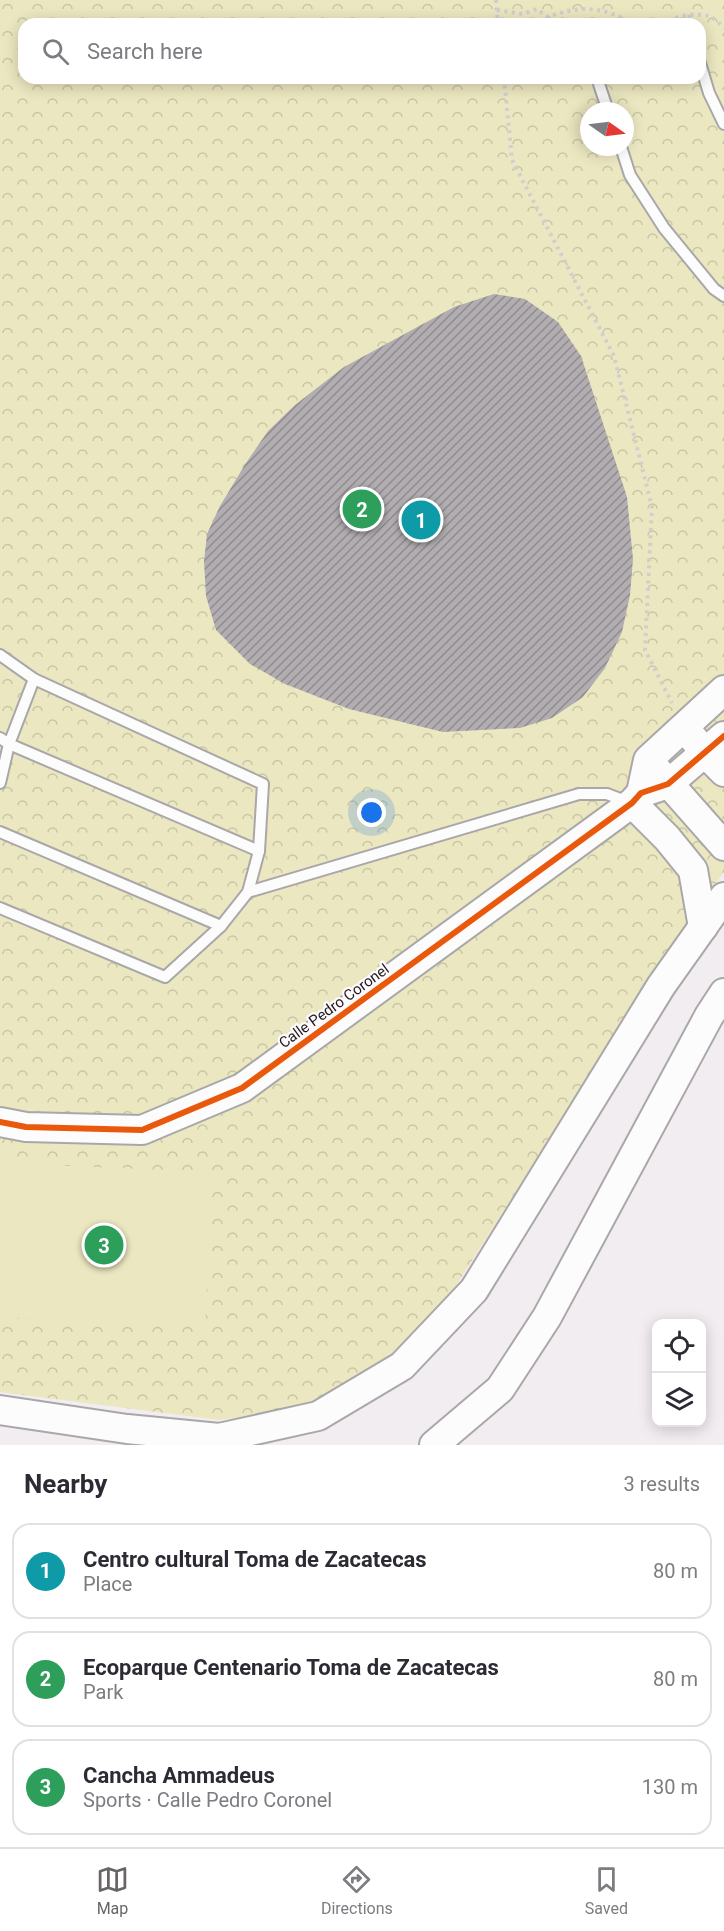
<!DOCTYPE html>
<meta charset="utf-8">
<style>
body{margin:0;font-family:Roboto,sans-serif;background:#f2f2f3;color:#2b2b33}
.controls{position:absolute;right:18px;bottom:18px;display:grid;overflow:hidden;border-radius:12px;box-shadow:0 3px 15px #0003}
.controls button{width:54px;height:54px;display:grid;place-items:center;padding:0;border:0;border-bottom:2px solid #e1e1e2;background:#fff;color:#2b2b33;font:30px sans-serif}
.compass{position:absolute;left:580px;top:102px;width:54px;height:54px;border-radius:50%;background:#fff;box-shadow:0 3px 15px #0003;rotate:104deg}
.you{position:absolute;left:372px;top:813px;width:21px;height:21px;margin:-15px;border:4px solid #fff;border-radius:50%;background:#1a73e8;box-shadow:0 0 0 9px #1a73e833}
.badge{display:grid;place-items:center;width:39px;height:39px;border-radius:50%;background:#686467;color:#fff;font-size:20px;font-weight:700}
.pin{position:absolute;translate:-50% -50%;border:3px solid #fff;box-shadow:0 2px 6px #0006}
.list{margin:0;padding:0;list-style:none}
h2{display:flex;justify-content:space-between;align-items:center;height:78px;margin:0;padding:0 24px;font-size:26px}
h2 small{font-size:20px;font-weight:400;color:#7c7c81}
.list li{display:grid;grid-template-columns:39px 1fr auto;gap:18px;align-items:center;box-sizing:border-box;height:96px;margin:0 12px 12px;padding:0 12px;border:2px solid #e1e1e2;border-radius:18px}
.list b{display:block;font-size:22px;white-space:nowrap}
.list p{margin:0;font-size:20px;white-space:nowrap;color:#7c7c81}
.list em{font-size:20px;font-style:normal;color:#7c7c81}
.icon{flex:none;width:33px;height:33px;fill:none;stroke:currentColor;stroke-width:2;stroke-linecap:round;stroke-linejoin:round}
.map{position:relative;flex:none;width:724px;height:1445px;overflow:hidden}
.search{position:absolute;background:#fff;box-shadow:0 3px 15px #0003;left:18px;right:18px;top:18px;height:66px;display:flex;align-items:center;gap:15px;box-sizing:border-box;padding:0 21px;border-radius:18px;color:#7c7c81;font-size:22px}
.sheet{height:402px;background:#fff}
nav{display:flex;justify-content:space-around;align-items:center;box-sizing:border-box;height:84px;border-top:2px solid #e1e1e2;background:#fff;font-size:16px;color:#7c7c81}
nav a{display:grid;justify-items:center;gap:3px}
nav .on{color:#686467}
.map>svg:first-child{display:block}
</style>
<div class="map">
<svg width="724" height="1445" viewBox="0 0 724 1445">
<defs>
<pattern id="park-crowns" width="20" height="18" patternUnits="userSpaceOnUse" patternTransform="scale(1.5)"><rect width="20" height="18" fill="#ebe7c0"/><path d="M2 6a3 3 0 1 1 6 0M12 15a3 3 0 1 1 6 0" fill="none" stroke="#c9c6a5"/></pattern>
<pattern id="building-hatch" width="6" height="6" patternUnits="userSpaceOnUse" patternTransform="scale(1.5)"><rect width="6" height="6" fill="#b1adb0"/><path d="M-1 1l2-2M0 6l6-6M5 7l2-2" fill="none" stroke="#8f8c8f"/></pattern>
</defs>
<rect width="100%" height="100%" fill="#f2edf0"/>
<!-- park -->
<path fill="url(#park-crowns)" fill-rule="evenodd" d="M0 0H724V872L685 927 455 1287 406 1343 365 1375 323 1399 272 1414 219 1420 0 1392ZM24 24H700V78H24ZM589 111H625V147H589Z"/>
<!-- pitch -->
<path fill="#ebe7c0" d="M0 1163 212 1172 205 1326 0 1317Z"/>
<!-- building -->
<path fill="url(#building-hatch)" d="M494 294 525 299 558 322 581 356 627 497 633 559 630 595 622 632 605 668 583 697 552 718 520 728 443 732 349 709 285 684 250 664 216 630 206 596 204 561 207 534 220 506 246 463 268 431 295 405 344 367 454 307Z"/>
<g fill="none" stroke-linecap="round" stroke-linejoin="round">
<defs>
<g id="lane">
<path d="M700 63 709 93 724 124"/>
<path d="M599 84 608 111"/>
<path d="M621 147 630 175 664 228 714 289 724 296"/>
<path d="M0 655 34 679 263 784 259 851 248 892 221 926 165 977 0 908"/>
<path d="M0 738 9 744 259 851"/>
<path d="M0 783 9 744 34 679"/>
<path d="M0 832 221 926"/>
<path d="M248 892 579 794H607L628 802"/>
</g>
<g id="secondary">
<path d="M693 738 705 753 724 772"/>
<path d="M656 769 724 846"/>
<path d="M641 793 648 760 724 690"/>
<path d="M632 803 667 838 693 870 703 927"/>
<path d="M0 1122 26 1127 142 1130 242 1088 632 803 641 793 668 784 724 736"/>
<path d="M0 1410 127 1429 219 1438 318 1416 402 1366 474 1290 661 986 724 897"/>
<path d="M434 1445 500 1389 547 1317 709 1016 724 993"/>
</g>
</defs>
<!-- lane casing -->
<use href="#lane" stroke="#aaa7a9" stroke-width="14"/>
<!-- secondary casing -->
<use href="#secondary" stroke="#aaa7a9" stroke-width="32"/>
<!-- path -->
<g stroke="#d0cecf" stroke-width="4" stroke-dasharray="3 4.5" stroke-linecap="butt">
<path d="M496 0 498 24"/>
<path d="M497 10 523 14 537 9 548 17C579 5 604 6 633 24"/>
<path d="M689 15 691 24"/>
<path d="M548 17 553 24"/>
<path d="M662 24C673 16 701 11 713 18 717 21 721 25 724 28"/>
<path d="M504 78 512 160 614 356 652 507 645 650 672 703"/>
</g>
<!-- lane -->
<use href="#lane" stroke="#fdfcfd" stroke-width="10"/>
<!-- secondary -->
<use href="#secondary" stroke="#fdfcfd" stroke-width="28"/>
<defs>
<path id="cycleway" d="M0 1122 26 1127 142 1130 242 1088 632 803 641 793 668 784 724 736"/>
</defs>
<!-- cycleway casing -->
<use href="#cycleway" stroke="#fffafd" stroke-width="10"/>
<!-- cycleway -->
<use href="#cycleway" stroke="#e8590c" stroke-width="6"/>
</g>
<g text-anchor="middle" stroke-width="4.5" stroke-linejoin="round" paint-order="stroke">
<!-- street labels -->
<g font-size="15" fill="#1e1b1d" stroke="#fffafd">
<text transform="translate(334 1006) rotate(-36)" y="5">Calle Pedro Coronel</text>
</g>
</g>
</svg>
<div class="controls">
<button><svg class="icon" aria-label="locate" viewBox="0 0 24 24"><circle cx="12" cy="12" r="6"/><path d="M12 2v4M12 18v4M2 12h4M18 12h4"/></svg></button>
<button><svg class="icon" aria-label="layers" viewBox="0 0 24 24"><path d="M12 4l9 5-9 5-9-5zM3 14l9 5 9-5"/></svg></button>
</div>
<svg class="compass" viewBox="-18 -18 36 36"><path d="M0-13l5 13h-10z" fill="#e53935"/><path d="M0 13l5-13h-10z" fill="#7c7c81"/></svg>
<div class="you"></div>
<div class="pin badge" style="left:421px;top:520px;background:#0f9aa8">1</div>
<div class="pin badge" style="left:362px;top:509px;background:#2e9e5b">2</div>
<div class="pin badge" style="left:104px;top:1245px;background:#2e9e5b">3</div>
<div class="search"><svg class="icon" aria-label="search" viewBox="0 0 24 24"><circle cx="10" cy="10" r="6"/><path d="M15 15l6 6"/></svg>Search here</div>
</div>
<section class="sheet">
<h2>Nearby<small>3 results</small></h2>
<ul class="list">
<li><span class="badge" style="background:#0f9aa8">1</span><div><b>Centro cultural Toma de Zacatecas</b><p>Place</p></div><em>80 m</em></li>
<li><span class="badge" style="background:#2e9e5b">2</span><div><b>Ecoparque Centenario Toma de Zacatecas</b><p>Park</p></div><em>80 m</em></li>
<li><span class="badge" style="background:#2e9e5b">3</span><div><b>Cancha Ammadeus</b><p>Sports · Calle Pedro Coronel</p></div><em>130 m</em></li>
</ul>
</section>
<nav>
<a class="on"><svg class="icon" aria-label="map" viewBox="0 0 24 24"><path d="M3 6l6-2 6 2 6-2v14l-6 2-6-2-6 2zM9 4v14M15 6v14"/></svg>Map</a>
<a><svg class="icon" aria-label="directions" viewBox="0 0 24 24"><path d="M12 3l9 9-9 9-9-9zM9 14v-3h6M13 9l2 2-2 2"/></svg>Directions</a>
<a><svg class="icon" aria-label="saved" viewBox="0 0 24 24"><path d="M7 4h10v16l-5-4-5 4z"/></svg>Saved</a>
</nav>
